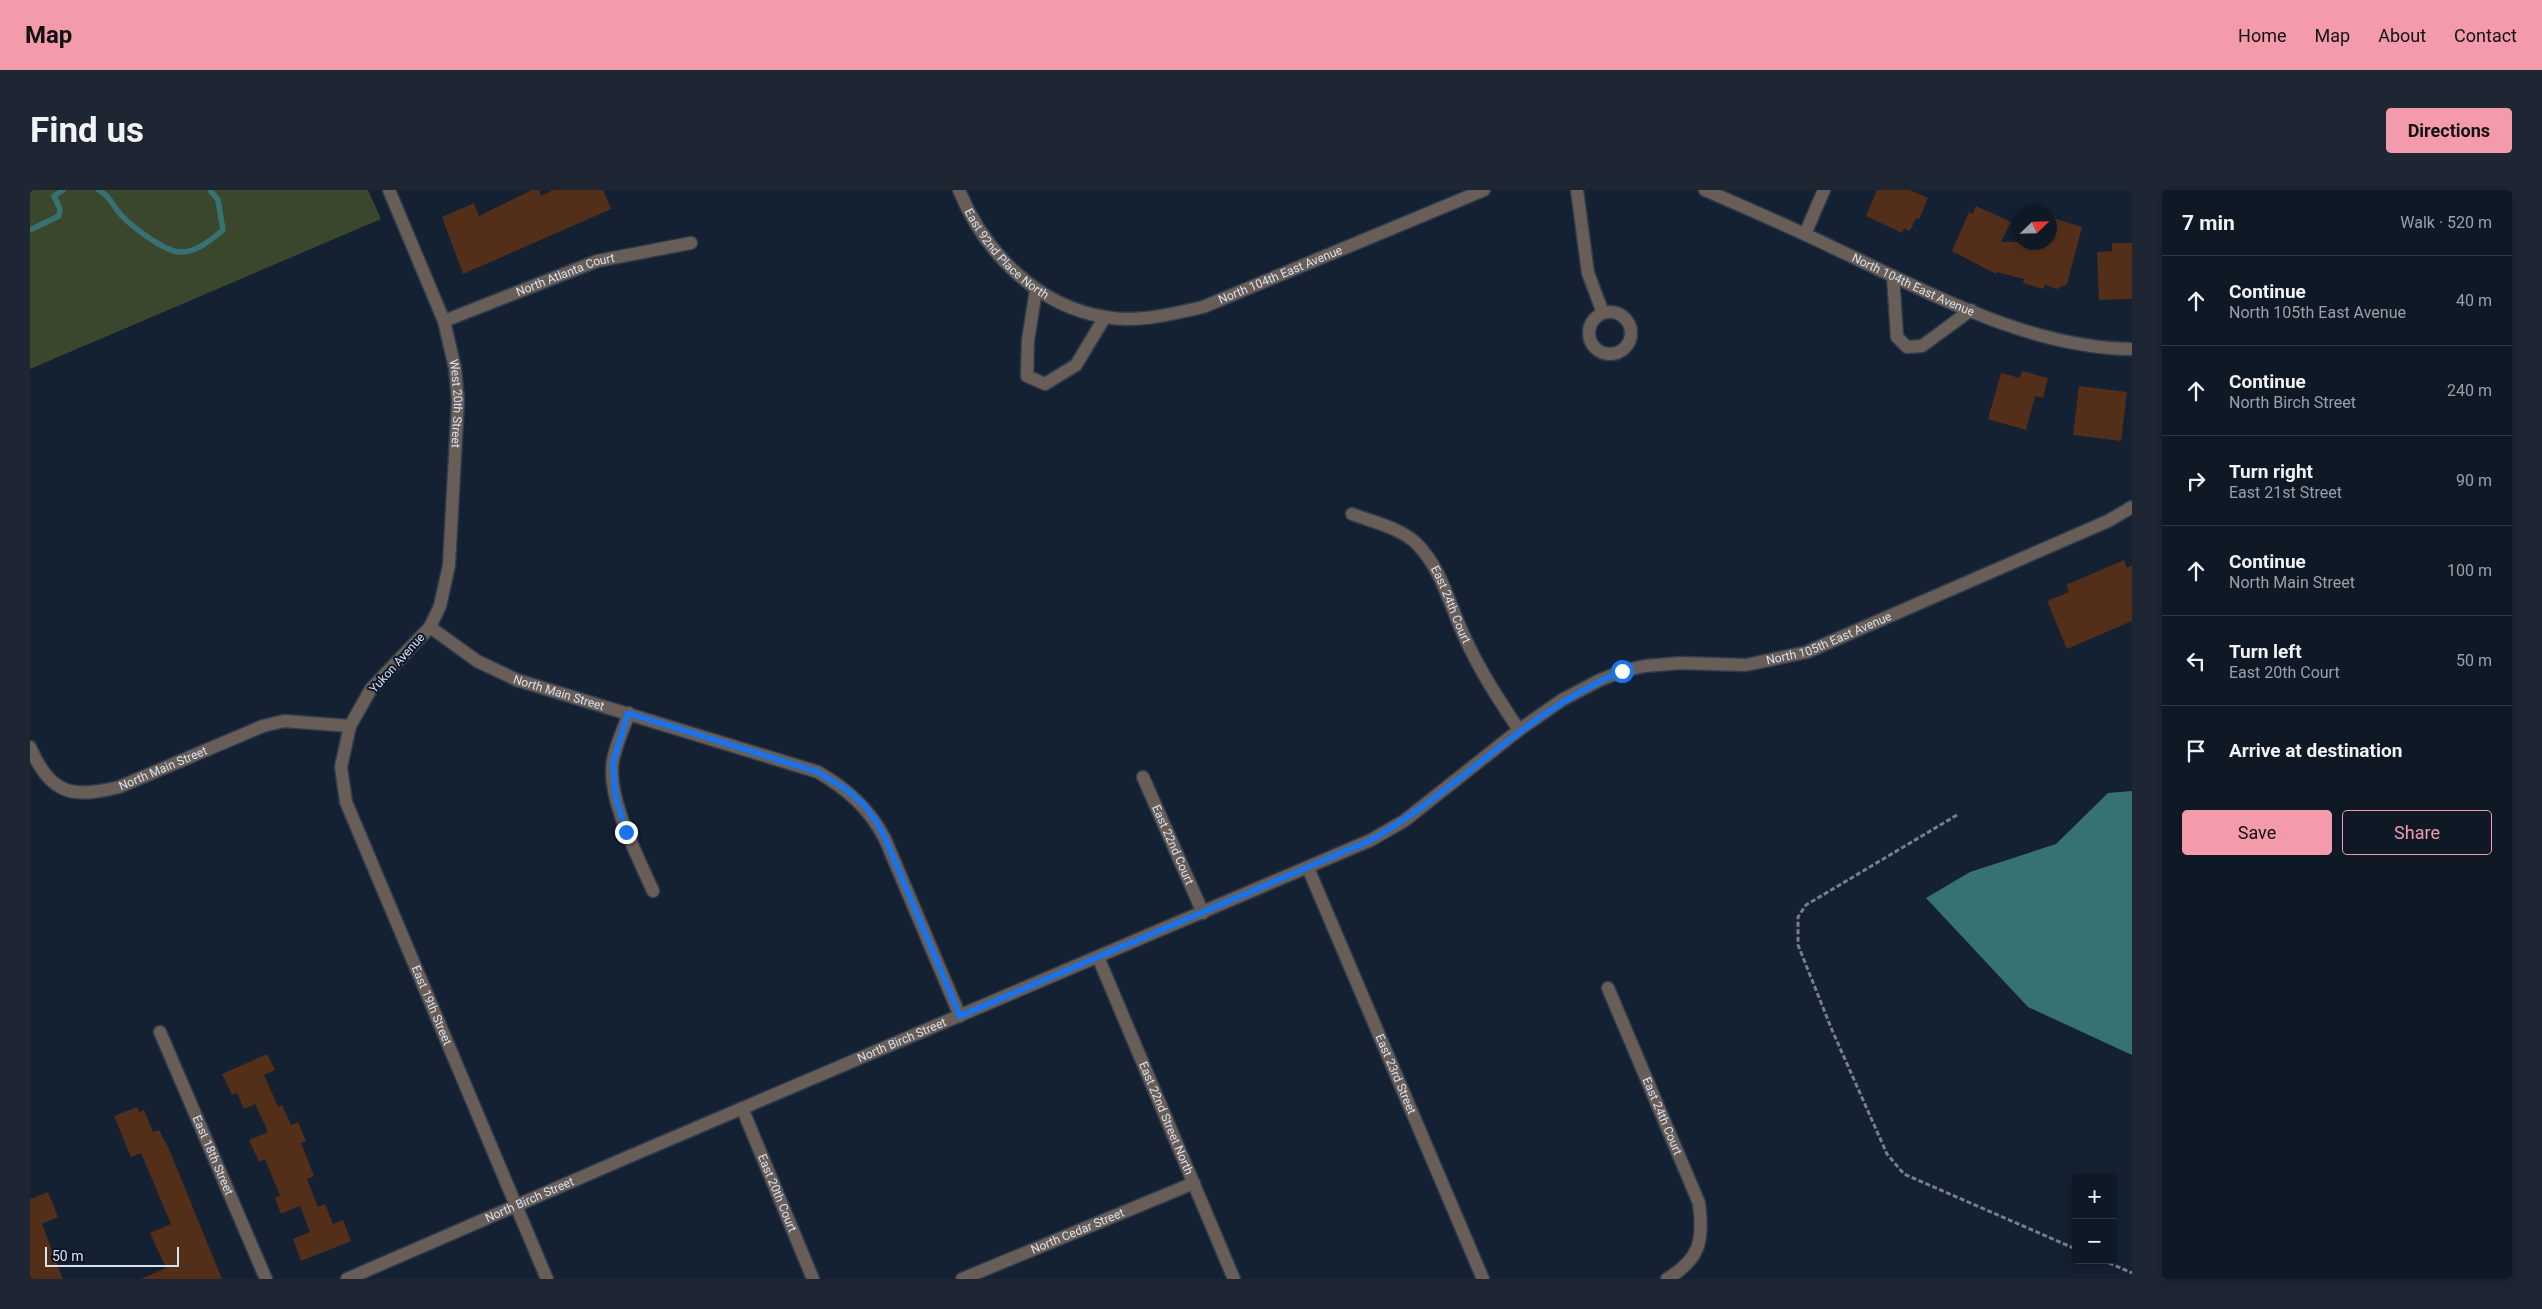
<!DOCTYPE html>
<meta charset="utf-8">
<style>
body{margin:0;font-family:Roboto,sans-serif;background:#1d2632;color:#f1f3f6}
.controls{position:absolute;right:15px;bottom:15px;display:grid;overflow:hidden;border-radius:5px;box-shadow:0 2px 8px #0003}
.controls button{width:45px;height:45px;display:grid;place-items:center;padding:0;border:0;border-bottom:1px solid #2f3843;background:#0f1926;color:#f1f3f6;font:25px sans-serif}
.compass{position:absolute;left:1982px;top:15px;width:45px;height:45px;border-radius:50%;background:#0f1926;box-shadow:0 2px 8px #0003;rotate:67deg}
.scale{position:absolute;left:15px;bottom:12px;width:134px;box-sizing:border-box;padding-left:5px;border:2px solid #d8e1ed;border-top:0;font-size:14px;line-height:18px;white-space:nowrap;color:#d8e1ed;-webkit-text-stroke:4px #0b1728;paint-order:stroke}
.stop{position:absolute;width:15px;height:15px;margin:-11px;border:4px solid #1a73e8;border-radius:50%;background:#fff}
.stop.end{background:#1a73e8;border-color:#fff;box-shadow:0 1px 5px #0008}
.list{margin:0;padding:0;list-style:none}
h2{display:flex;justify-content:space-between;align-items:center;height:65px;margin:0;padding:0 20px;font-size:21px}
h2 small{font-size:16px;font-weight:400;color:#9ba0a7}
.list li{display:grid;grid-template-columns:32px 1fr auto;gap:15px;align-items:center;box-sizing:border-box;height:90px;padding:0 20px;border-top:1px solid #2f3843}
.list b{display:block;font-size:19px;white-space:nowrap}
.list p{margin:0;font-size:16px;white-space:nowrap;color:#9ba0a7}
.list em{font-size:16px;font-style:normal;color:#9ba0a7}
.actions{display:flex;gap:10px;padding:15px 20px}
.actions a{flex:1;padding:11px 0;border:1px solid #f39aab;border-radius:5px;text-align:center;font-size:18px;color:#f39aab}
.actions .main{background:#f39aab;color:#111}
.icon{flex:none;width:28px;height:28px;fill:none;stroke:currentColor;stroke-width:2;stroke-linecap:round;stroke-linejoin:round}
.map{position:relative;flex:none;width:2102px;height:1089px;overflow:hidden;border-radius:5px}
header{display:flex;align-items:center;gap:30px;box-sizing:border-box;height:70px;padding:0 25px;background:#f39aab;color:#111}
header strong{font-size:24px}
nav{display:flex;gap:28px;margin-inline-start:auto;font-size:18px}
.intro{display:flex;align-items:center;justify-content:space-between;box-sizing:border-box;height:120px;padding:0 30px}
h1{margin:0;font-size:35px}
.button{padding:12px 22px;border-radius:5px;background:#f39aab;color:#111;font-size:18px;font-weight:700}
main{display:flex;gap:30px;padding:0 30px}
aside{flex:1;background:#0f1926;border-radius:5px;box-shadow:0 2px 8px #0003}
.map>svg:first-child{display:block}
</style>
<header>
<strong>Map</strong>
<nav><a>Home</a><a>Map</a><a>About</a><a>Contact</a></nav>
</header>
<div class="intro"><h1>Find us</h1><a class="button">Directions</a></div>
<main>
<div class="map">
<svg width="2102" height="1089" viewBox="0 0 2102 1089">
<rect width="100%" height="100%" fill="#142132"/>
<!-- green -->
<path fill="#3b472d" d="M0 0H338L351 29 0 179Z"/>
<!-- water -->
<path fill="#367274" d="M2102 601V865L1998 817 1896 708 1940 682 2026 654 2078 603Z"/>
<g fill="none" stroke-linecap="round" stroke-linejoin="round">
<!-- stream -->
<g stroke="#367274" stroke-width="5.5">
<path d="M69 0C80 6 83 16 91 25 101 36 135 62 150 62 167 62 181 50 193 40L188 10 180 0"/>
<path d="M0 40 29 26 30 19 24 6 33 0"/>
</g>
</g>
<!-- building -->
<g fill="#532f19">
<path d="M502 0H509L511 6 523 0H573L581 19 433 84 412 27 444 13 449 26Z"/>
<path d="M1847 0H1880L1898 8 1889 29 1886 28 1880 41 1874 38 1872 43 1836 26Z"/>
<path d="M1946 16 1981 32 1971 52H2020L2023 28 2052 37 2037 94 2027 99 2015 95 2013 99 1993 93 1994 89 1967 82 1966 84 1922 61 1939 22 1943 24Z"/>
<path d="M2082 53H2102V109L2069 110 2067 62 2082 61Z"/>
<path d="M1992 181 2018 188 2013 208 2005 206 1996 240 1958 229 1971 183 1990 188Z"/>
<path d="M2049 196 2097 202 2091 251 2043 245Z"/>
<path d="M2094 370 2097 378 2102 375V431L2037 459 2017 411 2039 402 2036 395Z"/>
<path d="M237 864 245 880 234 885 248 917 252 915 261 935 268 932 276 951 271 953 284 986 277 989 288 1017 295 1014 303 1034 313 1030 321 1051 271 1071 263 1049 280 1042 270 1016 251 1024 245 1008 250 1006 235 969 229 972 219 950 238 942 225 914 214 919 207 903 202 905 192 884Z"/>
<path d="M107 917 109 922 114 920 123 942 129 940 139 959 192 1089H111L136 1078 120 1043 141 1034 111 963 101 967 84 926Z"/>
<path d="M18 1002 28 1027 12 1034 33 1089H0V1006L1 1009Z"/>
</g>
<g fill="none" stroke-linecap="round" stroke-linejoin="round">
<defs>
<g id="minor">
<path id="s1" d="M359 0 414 131 425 178 428 211 419 375 410 416 400 437 341 499 320 536 311 577 316 612 517 1089"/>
<path id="s2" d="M929 0C954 62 1007 116 1075 127 1108 133 1142 124 1173 117L1454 0"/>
<path d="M1547 0 1558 83 1573 123"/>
<path id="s3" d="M1675 0C1719 19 1763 38 1806 59 1898 102 1998 158 2102 159"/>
<path d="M1775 44 1794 0"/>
<path d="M1863 86 1867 147 1877 157 1892 156 1941 120"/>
<path d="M1006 100 998 150 997 186 1015 194 1046 175 1075 127"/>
<circle cx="1580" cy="143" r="21"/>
<path id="s4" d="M414 131 567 71 661 53"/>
<path id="s5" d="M1322 324C1343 332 1371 338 1387 354 1412 379 1420 417 1435 448 1450 481 1469 510 1489 540"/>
<path id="s6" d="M400 437 447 471 487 490 788 582C817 599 839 618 855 649L930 826"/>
<path d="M599 523C594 538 586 554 583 570 576 607 608 667 623 701"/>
<path id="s7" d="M0 557C20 604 42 609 89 597L233 536 254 531 320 536"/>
<path id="s8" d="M1113 587 1173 723"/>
<path id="s9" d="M1278 678 1453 1089"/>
<path id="s10" d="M1068 767 1204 1089"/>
<path id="s11" d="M1578 798 1669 1013C1674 1051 1670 1069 1637 1089"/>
<path id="s12" d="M130 842 236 1089"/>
<path id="s13" d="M712 918 783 1089"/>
<path id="s14" d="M317 1089 598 967 1341 650 1374 631 1489 540 1532 510 1568 491 1592 481 1615 476 1651 473 1716 475 1777 462 2078 331 2102 317"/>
<path id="s15" d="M932 1089 1164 993"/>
</g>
</defs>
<!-- minor casing -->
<use href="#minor" stroke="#2f3c4c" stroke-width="15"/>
<!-- path -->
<g stroke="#747f8e" stroke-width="3" stroke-dasharray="5 2.5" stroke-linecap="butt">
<path d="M1927 625 1776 715 1768 727V755L1802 840 1857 964 1874 984 2046 1059"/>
<path d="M2072 1070 2102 1083"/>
</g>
<!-- minor -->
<use href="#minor" stroke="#685d57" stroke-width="12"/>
</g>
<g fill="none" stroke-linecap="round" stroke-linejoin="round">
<!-- route -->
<path stroke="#1a73e8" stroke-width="6" d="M596 642 585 604 583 572 598 523 788 582 817 600 834 615 846 631 855 648 930 826 1341 650C1431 598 1494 523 1592 481"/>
</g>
<g text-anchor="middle" stroke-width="4" stroke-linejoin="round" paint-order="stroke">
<!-- street labels -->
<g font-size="12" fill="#d8e1ed" stroke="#0b1728">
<text dy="4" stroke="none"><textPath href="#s2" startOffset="81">East 92nd Place North</textPath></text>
<text dy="4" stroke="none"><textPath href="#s4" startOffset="130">North Atlanta Court</textPath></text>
<text dy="4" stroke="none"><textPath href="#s2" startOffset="385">North 104th East Avenue</textPath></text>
<text dy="4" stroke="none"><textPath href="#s3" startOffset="229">North 104th East Avenue</textPath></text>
<text dy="4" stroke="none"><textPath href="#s1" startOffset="226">West 20th Street</textPath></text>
<text dy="4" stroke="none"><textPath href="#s5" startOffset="142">East 24th Court</textPath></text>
<text dy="4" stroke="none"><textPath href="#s14" startOffset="1630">North 105th East Avenue</textPath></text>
<text transform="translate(367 473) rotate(-48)" y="4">Yukon Avenue</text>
<text dy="4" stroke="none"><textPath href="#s6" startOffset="146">North Main Street</textPath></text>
<text dy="4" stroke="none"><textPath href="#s7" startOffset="159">North Main Street</textPath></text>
<text dy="4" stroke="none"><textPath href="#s8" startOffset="74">East 22nd Court</textPath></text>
<text dy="4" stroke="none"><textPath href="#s1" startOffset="879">East 19th Street</textPath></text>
<text dy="4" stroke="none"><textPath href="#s14" startOffset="604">North Birch Street</textPath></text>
<text dy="4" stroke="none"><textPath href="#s9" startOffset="224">East 23rd Street</textPath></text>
<text dy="4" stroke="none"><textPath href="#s11" startOffset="139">East 24th Court</textPath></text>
<text dy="4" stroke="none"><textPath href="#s10" startOffset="175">East 22nd Street North</textPath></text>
<text dy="4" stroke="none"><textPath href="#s12" startOffset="134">East 18th Street</textPath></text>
<text dy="4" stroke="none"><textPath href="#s13" startOffset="92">East 20th Court</textPath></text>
<text dy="4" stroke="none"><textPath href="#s14" startOffset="199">North Birch Street</textPath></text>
<text dy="4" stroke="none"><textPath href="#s15" startOffset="125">North Cedar Street</textPath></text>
</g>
</g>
</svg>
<div class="controls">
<button>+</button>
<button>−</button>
</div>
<svg class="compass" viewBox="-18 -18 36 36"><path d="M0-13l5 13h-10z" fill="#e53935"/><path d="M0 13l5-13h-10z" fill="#9ba0a7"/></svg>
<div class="scale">50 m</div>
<div class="stop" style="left:1592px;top:481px"></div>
<div class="stop end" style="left:596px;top:642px"></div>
</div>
<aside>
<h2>7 min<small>Walk · 520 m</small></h2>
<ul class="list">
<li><svg class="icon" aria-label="ahead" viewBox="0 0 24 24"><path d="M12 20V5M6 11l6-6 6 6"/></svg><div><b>Continue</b><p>North 105th East Avenue</p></div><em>40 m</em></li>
<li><svg class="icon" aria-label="ahead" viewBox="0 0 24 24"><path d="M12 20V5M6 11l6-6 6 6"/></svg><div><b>Continue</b><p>North Birch Street</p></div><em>240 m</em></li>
<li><svg class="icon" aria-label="right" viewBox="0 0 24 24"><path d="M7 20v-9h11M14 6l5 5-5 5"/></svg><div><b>Turn right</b><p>East 21st Street</p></div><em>90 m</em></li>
<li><svg class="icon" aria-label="ahead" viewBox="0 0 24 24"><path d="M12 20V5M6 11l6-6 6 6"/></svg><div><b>Continue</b><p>North Main Street</p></div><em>100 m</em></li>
<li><svg class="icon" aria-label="left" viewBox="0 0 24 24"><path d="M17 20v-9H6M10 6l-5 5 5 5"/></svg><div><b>Turn left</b><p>East 20th Court</p></div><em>50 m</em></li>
<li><svg class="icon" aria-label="arrive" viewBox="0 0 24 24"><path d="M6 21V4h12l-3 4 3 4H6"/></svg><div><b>Arrive at destination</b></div></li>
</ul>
<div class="actions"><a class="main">Save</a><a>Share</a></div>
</aside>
</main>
